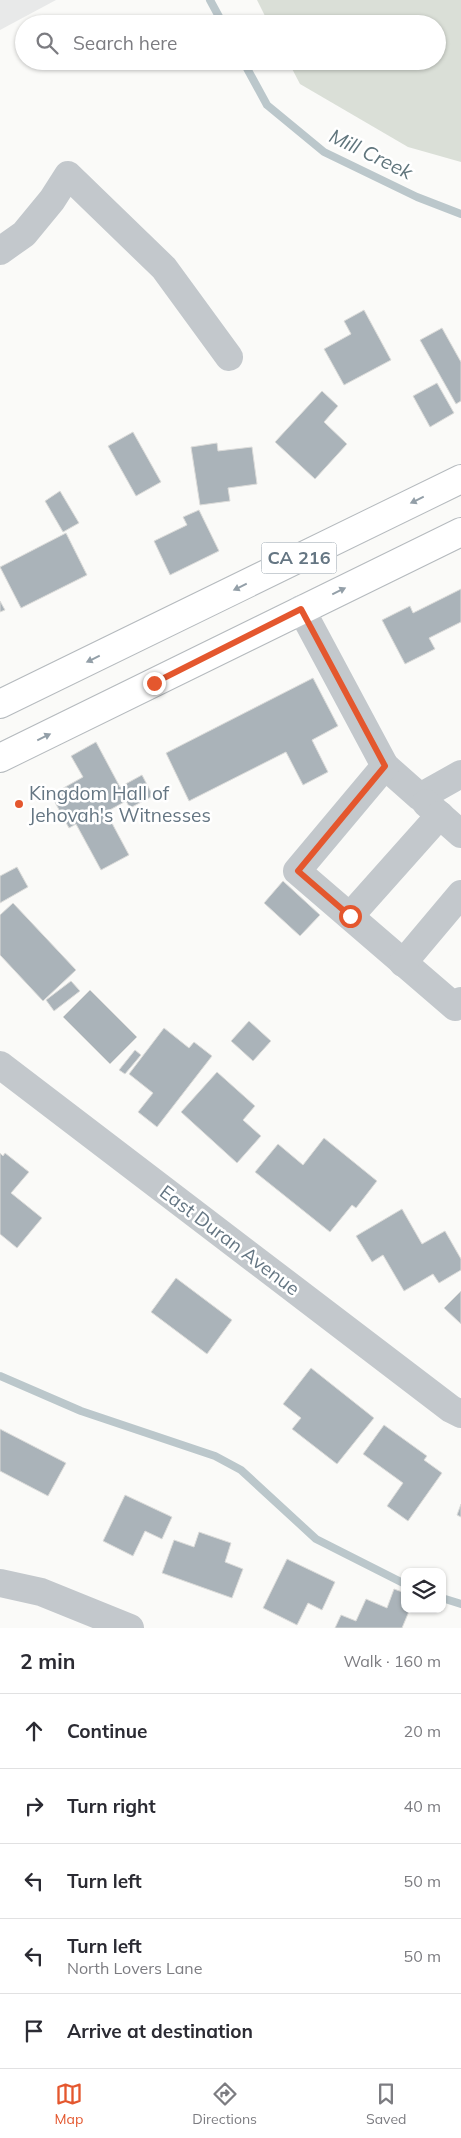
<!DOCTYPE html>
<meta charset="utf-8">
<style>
body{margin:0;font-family:Mulish,sans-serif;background:#f7f7f7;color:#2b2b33}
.controls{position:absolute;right:15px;bottom:15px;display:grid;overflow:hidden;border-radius:10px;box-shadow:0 1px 4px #0004}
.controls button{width:45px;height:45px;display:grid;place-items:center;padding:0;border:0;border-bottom:1px solid #e1e1e2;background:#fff;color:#2b2b33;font:25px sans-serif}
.stop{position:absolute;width:15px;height:15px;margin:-11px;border:4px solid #e4572e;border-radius:50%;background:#fff}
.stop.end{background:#e4572e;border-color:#fff;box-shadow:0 1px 5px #0008}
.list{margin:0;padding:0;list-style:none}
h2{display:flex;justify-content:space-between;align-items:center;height:65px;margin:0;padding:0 20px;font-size:21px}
h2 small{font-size:16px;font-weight:400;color:#7c7c81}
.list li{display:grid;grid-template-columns:32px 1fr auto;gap:15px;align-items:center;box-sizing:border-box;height:75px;padding:0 20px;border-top:1px solid #e1e1e2}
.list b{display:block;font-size:19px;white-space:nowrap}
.list p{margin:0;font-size:16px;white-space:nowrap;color:#7c7c81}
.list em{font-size:16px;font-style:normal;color:#7c7c81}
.icon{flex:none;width:28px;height:28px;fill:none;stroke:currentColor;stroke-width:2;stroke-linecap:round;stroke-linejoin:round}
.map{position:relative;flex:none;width:461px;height:1628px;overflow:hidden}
.search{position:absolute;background:#fff;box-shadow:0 1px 4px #0004;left:15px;right:15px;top:15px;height:55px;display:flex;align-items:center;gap:12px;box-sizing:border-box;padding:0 18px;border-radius:28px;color:#7c7c81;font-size:19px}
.sheet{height:440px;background:#fff}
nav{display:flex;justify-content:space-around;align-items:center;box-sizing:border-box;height:70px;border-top:1px solid #e1e1e2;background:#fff;font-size:14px;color:#7c7c81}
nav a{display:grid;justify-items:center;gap:2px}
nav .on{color:#e4572e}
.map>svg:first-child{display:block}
</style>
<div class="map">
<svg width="461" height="1628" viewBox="0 0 461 1628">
<rect width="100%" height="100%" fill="#fafaf8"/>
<!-- built -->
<path fill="#e8e9e9" d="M0 0H56L0 30Z"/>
<!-- green -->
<path fill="#dadfd7" d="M257 0H461V162L408 147 300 84 288 61H437V24H269Z"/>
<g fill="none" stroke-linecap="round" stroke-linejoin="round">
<!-- stream -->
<g stroke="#bbc7cb" stroke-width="8">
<path d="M210 0 223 24"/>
<path d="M243 61 267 105 324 152 417 197 461 214"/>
<path d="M0 1376 81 1411 215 1456 241 1470 316 1539 405 1584"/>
<path d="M442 1598 461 1604"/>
</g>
</g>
<!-- building -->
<g fill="#aab3b9" stroke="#dcdcda">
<path d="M364 310 391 360 344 385 324 349 351 334 344 321Z"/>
<path d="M442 328 461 362V401L456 404 420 340Z"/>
<path d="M437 383 454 413 430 427 413 396Z"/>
<path d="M322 391 338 406 324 422 347 444 315 479 275 442Z"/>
<path d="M133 432 161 482 136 496 108 446Z"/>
<path d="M217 443 218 451 252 447 257 484 228 488 230 501 200 505 191 447Z"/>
<path d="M60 491 79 523 63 532 45 501Z"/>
<path d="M199 510 219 551 170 575 154 541 187 525 183 517Z"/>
<path d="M66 533 87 575 21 608 0 567Z"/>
<path d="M461 589V622L429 638 435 649 405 664 382 620 410 606 413 613Z"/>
<path d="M0 601 5 610 0 612Z"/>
<path d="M313 678 338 726 312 740 328 772 303 785 286 752 189 801 166 753Z"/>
<path d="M96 742 120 787 142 775 153 796 130 808 126 801 106 812 129 855 101 870 76 824 69 828 51 795 83 777 71 756Z"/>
<path d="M17 867 28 887 0 903V876Z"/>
<path d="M283 881 320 915 300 936 264 903Z"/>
<path d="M13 903 76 970 43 1001 0 955V915Z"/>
<path d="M71 981 80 991 54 1011 46 1000Z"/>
<path d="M90 990 137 1037 110 1064 63 1017Z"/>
<path d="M249 1021 271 1041 253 1061 231 1041Z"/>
<path d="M164 1028 189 1048 194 1042 212 1056 157 1127 138 1112 153 1093 129 1074Z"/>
<path d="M135 1050 141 1055 125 1074 119 1070Z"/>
<path d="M217 1072 255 1106 243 1120 261 1136 237 1163 181 1112Z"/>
<path d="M324 1138 377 1181 356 1208 352 1205 330 1232 255 1172 278 1144 303 1165Z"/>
<path d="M0 1153 3 1156 5 1153 29 1172 11 1193 42 1218 17 1248 0 1234Z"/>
<path d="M402 1209 422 1244 445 1231 461 1259V1270L439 1283 433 1274 404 1291 383 1255 372 1262 356 1236Z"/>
<path d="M176 1278 232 1320 207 1354 151 1312Z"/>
<path d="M461 1291V1324L444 1308Z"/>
<path d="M311 1368 374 1418 337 1464 292 1429 301 1418 283 1404Z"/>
<path d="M384 1425 427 1456 424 1460 442 1473 408 1521 387 1506 403 1483 363 1454Z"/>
<path d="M0 1429 66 1463 48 1496 0 1471Z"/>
<path d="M125 1495 172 1517 162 1539 145 1531 133 1556 103 1541Z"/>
<path d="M461 1504V1517L457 1515Z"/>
<path d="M199 1532 231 1543 225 1562 243 1569 232 1598 162 1573 174 1540 194 1547Z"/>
<path d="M287 1559 335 1582 322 1610 308 1603 297 1625 263 1608Z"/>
<path d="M394 1589 405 1593V1609H410L402 1628H335L341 1615 356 1621 366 1599 387 1608Z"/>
</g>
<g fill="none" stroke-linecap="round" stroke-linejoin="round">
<defs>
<g id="major">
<path d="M0 704 461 479"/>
<path d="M0 758 461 532"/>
</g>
</defs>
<!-- major casing -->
<use href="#major" stroke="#b5babe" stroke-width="30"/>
<!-- minor -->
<g stroke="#c3c8cc" stroke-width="28">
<path d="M0 251 24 234 52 200 68 175 164 268 229 357"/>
<path d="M301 609 385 766 420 797 461 774"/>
<path d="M385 766 297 871 455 1007 461 1001"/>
<path d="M426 803 461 834"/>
<path d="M350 916 440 815"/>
<path d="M403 963 461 894"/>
<path d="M0 1065 451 1409 461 1414"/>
<path d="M0 1583 41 1592 130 1628"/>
</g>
<!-- major -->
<use href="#major" stroke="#fff" stroke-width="28"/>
</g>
<!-- one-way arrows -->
<defs><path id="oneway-solid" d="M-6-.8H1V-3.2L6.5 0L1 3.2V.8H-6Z" transform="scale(1.25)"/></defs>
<g fill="#939fa8">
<use href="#oneway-solid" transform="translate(417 500) rotate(154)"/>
<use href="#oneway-solid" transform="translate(240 587) rotate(154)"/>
<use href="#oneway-solid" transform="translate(339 591) rotate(-26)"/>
<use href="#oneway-solid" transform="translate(93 659) rotate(154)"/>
<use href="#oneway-solid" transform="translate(44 737) rotate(-26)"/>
</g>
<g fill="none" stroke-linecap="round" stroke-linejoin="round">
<!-- route -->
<path stroke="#e4572e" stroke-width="6" d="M154 683 301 609 385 766 298 871 350 916"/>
</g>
<!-- markers -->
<circle fill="#e4572e" stroke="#fff" stroke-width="2" cx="19" cy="804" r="5"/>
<g text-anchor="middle" stroke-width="5" stroke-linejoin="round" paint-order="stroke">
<!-- shield labels -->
<rect fill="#fff" stroke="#939fa8" stroke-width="1" x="261.5" y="542.5" width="75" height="31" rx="4"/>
<g font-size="18" font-weight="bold" fill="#657683">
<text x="299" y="564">CA 216</text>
</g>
<!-- poi labels -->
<g font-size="19" fill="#657683" stroke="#fff" text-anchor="start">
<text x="29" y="800">Kingdom Hall of<tspan x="29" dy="22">Jehovah's Witnesses</tspan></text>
</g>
<!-- street labels -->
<g font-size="19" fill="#657683" stroke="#fff">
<text transform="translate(230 1240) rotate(37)" y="7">East Duran Avenue</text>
</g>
<!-- water labels -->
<g font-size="20" font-style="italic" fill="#60757c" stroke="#fff">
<text transform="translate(371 154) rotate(26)" y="7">Mill Creek</text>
</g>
</g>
</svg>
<div class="controls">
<button><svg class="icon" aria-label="layers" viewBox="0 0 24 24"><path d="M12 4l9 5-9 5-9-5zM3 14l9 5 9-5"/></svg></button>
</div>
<div class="stop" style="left:350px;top:916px"></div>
<div class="stop end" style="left:154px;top:683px"></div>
<div class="search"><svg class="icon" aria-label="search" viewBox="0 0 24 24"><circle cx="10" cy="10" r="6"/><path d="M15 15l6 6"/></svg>Search here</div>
</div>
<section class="sheet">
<h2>2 min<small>Walk · 160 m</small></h2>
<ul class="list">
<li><svg class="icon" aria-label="ahead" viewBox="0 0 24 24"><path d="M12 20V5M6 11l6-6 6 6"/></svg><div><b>Continue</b></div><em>20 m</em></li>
<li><svg class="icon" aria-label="right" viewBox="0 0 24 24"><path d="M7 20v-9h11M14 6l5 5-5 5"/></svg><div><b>Turn right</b></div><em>40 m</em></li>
<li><svg class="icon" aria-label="left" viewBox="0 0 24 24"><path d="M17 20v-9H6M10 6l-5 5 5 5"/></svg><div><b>Turn left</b></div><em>50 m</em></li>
<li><svg class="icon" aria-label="left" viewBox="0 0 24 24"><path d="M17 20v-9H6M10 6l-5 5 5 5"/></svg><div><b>Turn left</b><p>North Lovers Lane</p></div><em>50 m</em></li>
<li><svg class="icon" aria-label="arrive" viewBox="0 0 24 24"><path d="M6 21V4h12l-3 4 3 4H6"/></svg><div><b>Arrive at destination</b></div></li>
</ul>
</section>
<nav>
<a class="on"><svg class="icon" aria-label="map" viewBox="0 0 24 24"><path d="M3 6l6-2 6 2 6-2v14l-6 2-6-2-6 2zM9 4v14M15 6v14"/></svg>Map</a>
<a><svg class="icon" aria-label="directions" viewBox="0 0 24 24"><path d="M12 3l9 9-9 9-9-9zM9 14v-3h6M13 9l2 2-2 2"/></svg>Directions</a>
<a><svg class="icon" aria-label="saved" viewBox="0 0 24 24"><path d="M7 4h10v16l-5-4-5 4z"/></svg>Saved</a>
</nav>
